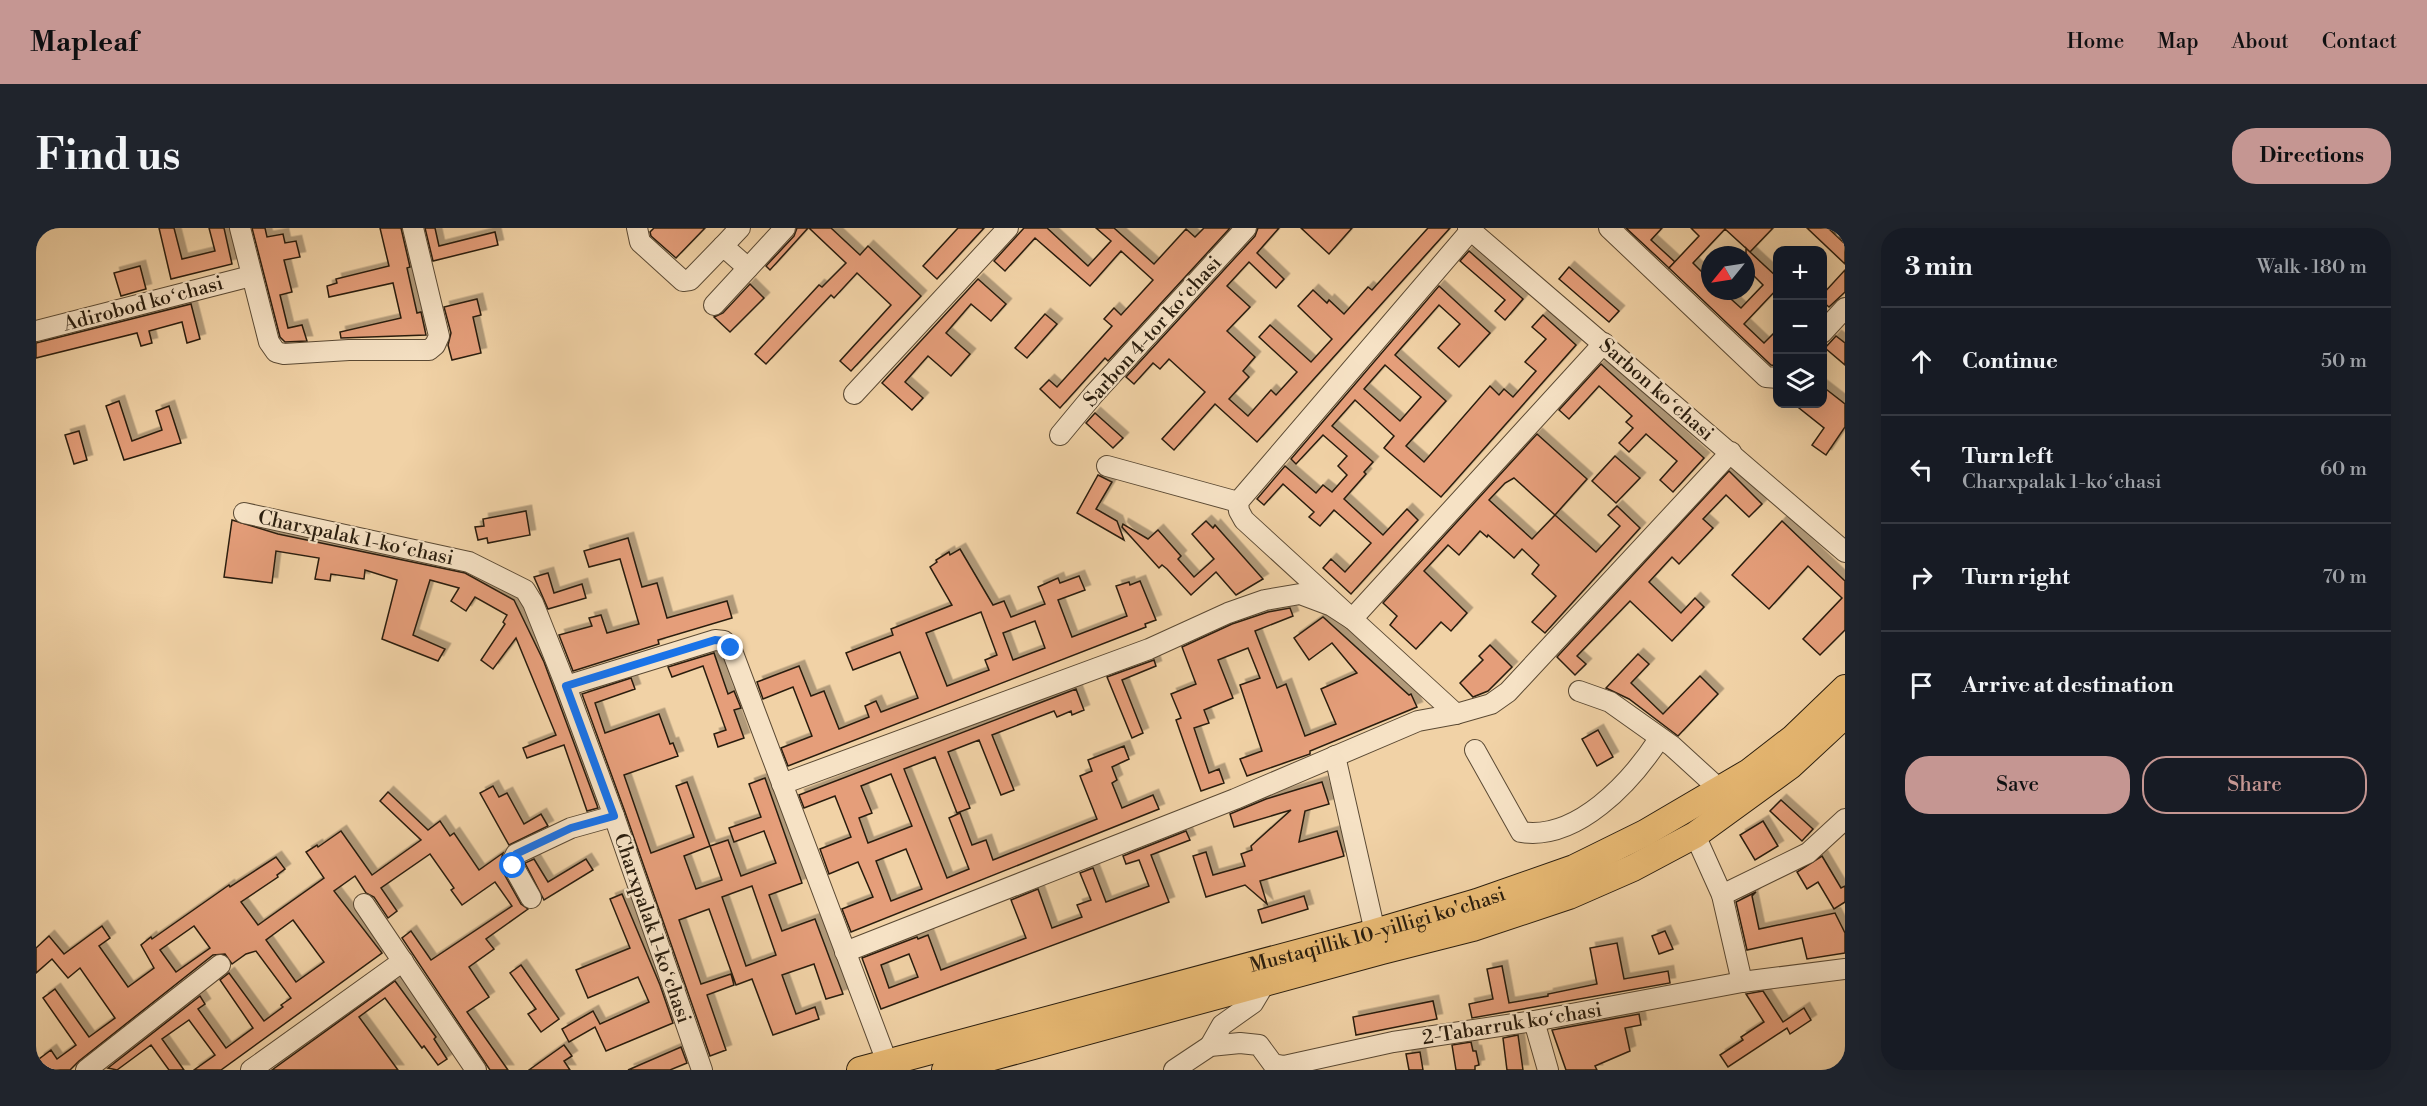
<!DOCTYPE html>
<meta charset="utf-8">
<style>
body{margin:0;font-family:"Libre Bodoni",serif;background:#20242c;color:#f1f3f6}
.controls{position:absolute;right:18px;top:18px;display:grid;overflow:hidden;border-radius:12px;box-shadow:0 6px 24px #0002}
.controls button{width:54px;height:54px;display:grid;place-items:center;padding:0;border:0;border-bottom:2px solid #363941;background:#171b24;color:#f1f3f6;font:30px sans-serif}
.compass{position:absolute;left:1665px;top:18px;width:54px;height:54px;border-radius:50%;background:#171b24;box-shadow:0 6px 24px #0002;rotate:240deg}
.stop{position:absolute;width:18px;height:18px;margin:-14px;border:4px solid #1a73e8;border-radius:50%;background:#fff}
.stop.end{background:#1a73e8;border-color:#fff;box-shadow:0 2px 6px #0008}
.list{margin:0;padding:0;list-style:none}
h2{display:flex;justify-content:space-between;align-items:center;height:78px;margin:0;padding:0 24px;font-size:26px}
h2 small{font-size:20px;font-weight:400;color:#9ea1a6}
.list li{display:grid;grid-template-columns:39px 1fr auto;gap:18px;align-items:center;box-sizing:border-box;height:108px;padding:0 24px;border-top:2px solid #363941}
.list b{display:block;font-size:22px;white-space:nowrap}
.list p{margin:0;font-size:20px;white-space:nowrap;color:#9ea1a6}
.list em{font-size:20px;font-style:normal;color:#9ea1a6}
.actions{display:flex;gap:12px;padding:18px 24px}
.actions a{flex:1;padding:14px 0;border:2px solid #c59692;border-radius:24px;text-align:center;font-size:21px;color:#c59692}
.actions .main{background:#c59692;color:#111}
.icon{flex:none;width:33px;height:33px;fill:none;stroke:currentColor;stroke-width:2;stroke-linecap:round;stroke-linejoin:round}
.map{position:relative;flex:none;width:1809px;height:842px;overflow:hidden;border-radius:24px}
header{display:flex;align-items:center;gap:36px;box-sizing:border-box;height:84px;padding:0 30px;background:#c59692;color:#111}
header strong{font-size:28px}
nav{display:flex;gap:33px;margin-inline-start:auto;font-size:21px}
.intro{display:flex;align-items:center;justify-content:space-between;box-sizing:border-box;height:144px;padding:0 36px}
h1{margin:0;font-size:42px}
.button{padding:15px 27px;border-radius:24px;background:#c59692;color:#111;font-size:21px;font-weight:700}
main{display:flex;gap:36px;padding:0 36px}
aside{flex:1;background:#171b24;border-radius:24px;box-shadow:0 6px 24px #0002}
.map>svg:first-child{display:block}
</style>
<header>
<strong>Mapleaf</strong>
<nav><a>Home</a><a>Map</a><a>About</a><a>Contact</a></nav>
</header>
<div class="intro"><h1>Find us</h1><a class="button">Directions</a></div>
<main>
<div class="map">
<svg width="1809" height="842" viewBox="0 0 1809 842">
<defs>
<filter id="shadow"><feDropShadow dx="5.5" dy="-5.5" stdDeviation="0" flood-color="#0004"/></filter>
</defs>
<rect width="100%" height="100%" fill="#f1d2a6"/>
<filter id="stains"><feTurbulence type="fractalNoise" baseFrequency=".00333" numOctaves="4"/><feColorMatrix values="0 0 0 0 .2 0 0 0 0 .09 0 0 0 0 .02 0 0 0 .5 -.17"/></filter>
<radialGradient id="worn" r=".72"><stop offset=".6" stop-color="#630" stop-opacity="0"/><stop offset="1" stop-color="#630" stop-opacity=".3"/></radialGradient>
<!-- building -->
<g fill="#e59e7a" stroke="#291d0e" stroke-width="1.5" fill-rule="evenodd" filter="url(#shadow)">
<path d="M123 0H138L146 31 179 23 173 0H188L196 36 135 51Z"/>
<path d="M216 0H229L231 9 247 6 249 15 260 13 264 29 248 32 256 64 244 67 252 100 266 97 271 113 249 114 244 109Z"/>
<path d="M344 0H365L374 39 371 40 381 85 385 84 390 107 305 110 304 104 365 90 357 55 293 69 291 58 301 55 300 51 353 38Z"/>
<path d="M389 0H399L403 18 459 4 462 17 397 33Z"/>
<path d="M618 0H669L640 30 615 8 614 4Z"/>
<path d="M761 0H772L734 42 730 38 758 8Z"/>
<path d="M773 0H795L824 27 832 18 885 68 815 143 804 133 855 77 821 45 798 70 795 67 730 136 719 126 783 57 786 59 810 35Z"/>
<path d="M922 0H948L901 51 887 38Z"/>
<path d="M988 0H1011L1052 38 1075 13 1060 0H1078L1118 36 1150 1 1159 9 1168 0H1194L1072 133 1069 130 1024 180 1004 161 1013 152 1021 159 1076 98 1068 91 1078 80 1085 87 1117 52 1085 23 1054 58 999 10 969 43 958 33Z"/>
<path d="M1222 0H1243L1221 25 1248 51 1240 60 1213 34 1191 58 1214 79 1191 103 1219 129 1207 143 1213 149 1193 171 1212 188 1235 162 1240 167 1261 144 1223 109 1234 97 1275 134 1296 111 1262 78 1277 62 1291 75 1293 72 1308 86 1332 59 1336 62 1392 0H1414L1221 214 1179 176 1138 222 1126 211 1169 164 1133 131 1124 141 1117 135 1098 156 1090 149 1219 8Z"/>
<path d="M1265 0H1316L1293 26Z"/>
<path d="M1590 0H1626L1615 12 1639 34 1633 40Z"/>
<path d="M1655 0H1737L1714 24 1742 50V60L1708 96 1728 115 1742 101V138L1735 137 1633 40 1663 8ZM1689 1 1714 24 1710 20V40L1727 57 1705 80 1686 63H1674V52L1657 35Z"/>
<path d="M1771 0H1792L1809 16V36Z"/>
<path d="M1433 23 1487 71 1469 92 1459 83 1469 72 1424 33Z"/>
<path d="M104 38 110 61 85 68 78 45Z"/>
<path d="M1533 39 1583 83 1573 94 1523 51Z"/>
<path d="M1809 42V64L1793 79 1786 73V67Z"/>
<path d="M942 51 970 76 955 93 935 76 910 105 934 126 915 148 892 128 869 154 887 170 876 182 846 155Z"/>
<path d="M714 56 728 70 694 104 678 89 687 85Z"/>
<path d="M1403 58 1454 105 1423 139 1402 120 1424 96 1403 77 1359 127 1410 173 1370 218 1388 234 1454 158 1463 167 1468 161 1477 169 1500 143 1489 134 1510 111 1496 99 1507 87 1540 117 1405 269 1348 220 1358 208 1319 172 1296 198 1337 234 1328 244 1330 246 1308 271 1347 307 1371 281 1382 292 1315 366 1287 340 1295 331 1309 344 1335 315 1298 282 1284 298 1273 289 1278 284 1247 256 1228 277 1221 271 1249 238 1280 265 1287 257 1296 264 1311 247 1302 238 1311 228 1287 207 1260 236 1255 231ZM1349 137 1385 169 1364 193 1328 161Z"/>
<path d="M441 71 445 87 437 89 445 125 416 132 412 117 415 105 408 79Z"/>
<path d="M155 76 164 111 151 115 146 94 113 103 116 115 105 118 101 105 0 130V115Z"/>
<path d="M1009 86 1021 96 991 130 979 120Z"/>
<path d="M1800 108 1809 115V137L1789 120Z"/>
<path d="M1565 136 1668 230 1637 264 1624 252 1641 233 1610 206 1593 224 1583 215 1597 200 1590 194 1596 188 1563 158 1533 191 1523 182Z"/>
<path d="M1786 158 1809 176V199L1790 227 1776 217 1788 200 1758 176H1786Z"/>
<path d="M83 173 96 213 126 202 120 183 133 178 145 215 88 232 70 178Z"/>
<path d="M1059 185 1087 210 1077 220 1050 195Z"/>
<path d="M43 203 51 232 38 236 29 207Z"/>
<path d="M1501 206 1551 251 1519 287 1560 324 1584 298 1572 287 1581 278 1604 300 1509 405 1496 394 1520 368 1496 346 1503 337 1486 321 1478 330 1452 307 1451 309 1444 303 1423 327 1412 317 1388 343 1431 385 1415 403 1405 394 1380 421 1354 397 1361 388 1347 375ZM1478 250 1519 287 1496 311 1453 272 1469 255Z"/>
<path d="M1579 228 1604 250 1580 275 1556 253Z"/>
<path d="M1693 243 1726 276 1713 289 1690 267 1667 291 1677 300 1643 336 1636 329 1613 354 1645 385 1659 370 1668 379 1636 413 1594 373 1541 428 1550 436 1539 447 1521 429Z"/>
<path d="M1062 247 1076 254 1060 281 1081 293 1088 312 1041 285Z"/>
<path d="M490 283 494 307 452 315 451 310 442 312 439 299 448 298 447 291Z"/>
<path d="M196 292 242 306 429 345 478 372 508 434 562 580 551 583 528 517 491 530 487 520 520 507 480 410 457 441 445 432 469 396 467 394 471 387 439 369 430 383 415 373 423 360 394 352 377 407 409 421 402 433 346 411 361 352 329 342 328 351 295 346 294 353 279 351 283 330 240 323 236 355 188 349Z"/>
<path d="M1170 293 1177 300 1179 297 1227 351 1200 367 1180 344 1155 367 1131 341 1126 337 1123 340 1086 299 1087 296 1112 311 1122 302 1145 328 1142 331 1158 349 1178 331 1156 306Z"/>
<path d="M1746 293 1809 353V402L1784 427 1767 411 1806 370 1772 338 1733 381 1696 347Z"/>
<path d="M592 310 606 359 621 355 631 390 691 373 696 390 622 412 623 416 537 443 523 407 556 398 553 390 565 387 571 405 603 396 584 331 553 339 548 323Z"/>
<path d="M924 321 957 377 968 373 975 389 1009 376 1002 359 1022 350 1024 355 1043 348 1049 362 1022 372 1036 409 1091 388 1080 358 1093 354 1094 357 1104 353 1120 392 1109 396 1110 399 752 538 745 520 776 508 757 459 727 471 721 454 763 438 775 468 788 463 803 501 833 489 829 478 840 473 845 484 882 470 864 424 817 442 810 425 857 407 855 401 916 377 894 339 901 334 900 332 913 324 914 327ZM945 384 961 427 949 432 953 442 911 458 890 405ZM999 393 1009 420 977 432 967 405Z"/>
<path d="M512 345 518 365 546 356 550 370 512 381 498 349Z"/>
<path d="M1254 380 1257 388 1219 403 1241 460 1250 456 1269 508 1300 496 1285 461 1321 445 1296 415 1273 432 1258 410 1287 389 1373 467 1375 466 1381 479 1274 523V526L1211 548 1204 531 1226 523 1204 457 1224 450 1212 420 1182 432 1197 470 1168 482 1173 495 1158 500 1173 545 1183 541 1188 555 1165 563 1140 492 1145 490 1135 466 1160 456 1146 419 1196 396 1232 384Z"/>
<path d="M1454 417 1476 439 1452 463 1437 469 1424 455 1447 432 1443 428Z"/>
<path d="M678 425 692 466 698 463 705 480 698 482 708 510 682 519 678 506 690 502 667 438 636 449 632 439Z"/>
<path d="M1602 426 1613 436 1595 455 1627 486 1664 448 1682 466 1642 508 1593 471 1570 460Z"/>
<path d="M1118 432 1120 438 1086 452 1107 505 1096 510 1071 449Z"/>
<path d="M595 450 599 461 559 475 569 505 623 486 634 516 637 515 642 528 588 547 615 625 658 609 640 558 651 554 674 618 692 612 705 648 740 635 728 603 698 614 693 600 725 589 713 556 729 550 766 655 733 667 746 703 779 691 807 766 790 771 778 736 746 747 760 786 779 779 783 791 737 807 716 751 700 757 673 681 643 692 665 756 695 746 698 757 671 767 690 822 674 828 589 584 546 466ZM674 618 686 652 660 661 648 628ZM716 658 740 727 710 738 686 669Z"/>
<path d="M1040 461 1048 482 1036 487 1035 483 1021 489 1018 483 956 507 978 562 965 567 943 512 912 524 934 580 921 585 899 529 868 541 911 650 933 641 913 590 924 585 936 617 950 612 957 632 1061 591 1044 548 1056 543 1052 532 1088 518 1093 531 1076 539 1081 552 1076 555 1086 580 1117 567 1123 581 815 704 806 681 837 669 822 634 793 646 784 621 815 609 799 568 768 580 763 567ZM855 546 876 598 832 615 823 590 836 585 825 558ZM870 621 886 661 855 673 840 633Z"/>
<path d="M1562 502 1577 529 1561 538 1546 511Z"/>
<path d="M1286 554 1293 576 1269 583 1263 614 1301 603 1308 628 1224 653 1231 676 1209 657 1170 669 1157 628 1170 624 1177 647 1209 638 1205 626 1216 622 1215 618 1255 582 1198 599 1194 586 1230 571Z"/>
<path d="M457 558 463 569 471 565 488 596 505 586 512 598 473 617 444 565Z"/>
<path d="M352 564 392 602 404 593 414 608 418 605 443 642 467 625 465 632 467 644 485 676 492 681 450 711 458 721 433 739 453 769 431 784 472 842H454L366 710 375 703 395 732 476 678 459 654 426 677 415 662 418 660 394 626 345 660 361 683 352 690 338 669 330 665 319 648 298 663 346 725 185 842H158L179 827 153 792 126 811 148 842H133L115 817 81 842 72 840 164 768 169 776 162 781 190 820 217 800 184 752 193 745 228 793 247 779 245 777 255 770 220 723 210 726 196 736 189 726 177 727 43 833 34 842H6L9 840 3 831 15 822 21 831 40 817 7 770 19 761 53 809 79 790 44 740 32 750 16 731 0 745V720L13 708 28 726 66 698 74 710 63 718 92 759 118 740 105 717 115 709 116 711 193 657 194 659 240 629 249 641 241 647 242 649 205 674 222 697 288 650 270 624 281 617 282 619 305 603 336 647 385 612 344 573ZM257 692 288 734 260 754 230 712ZM158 698 174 720 140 744 124 722Z"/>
<path d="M1745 572 1777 601 1766 613 1734 583Z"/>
<path d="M1727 593 1742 618 1719 632 1704 607Z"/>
<path d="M1150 603 1154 612 1115 627 1133 674 845 781 826 730 881 709 882 711 892 707 905 742 990 710 975 672 1002 661 1016 700 1046 689 1041 677 1055 672 1044 645 1057 640 1070 674 1113 658 1103 632 1090 636 1087 628ZM873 726 882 749 853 760 845 737Z"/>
<path d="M1786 628 1805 660 1809 658V674L1798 681 1782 654 1771 661 1761 644Z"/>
<path d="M498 631 512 654 550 631 557 642 508 672 489 635Z"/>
<path d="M1720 664 1716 668 1723 701 1799 685 1809 705V725L1771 731 1766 710 1711 722 1700 674Z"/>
<path d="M586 666 624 757 637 795 570 823 559 799 533 814 526 801 557 783 564 796 613 774 602 749 552 770 540 742 594 720 574 671Z"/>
<path d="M1268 668 1272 681 1226 695 1222 682Z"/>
<path d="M1629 703 1637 721 1623 726 1616 708Z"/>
<path d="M1581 715 1588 751 1632 743 1634 755 1436 790 1433 776 1457 771 1451 741 1466 738 1473 775 1512 768V766L1561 756 1554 720Z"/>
<path d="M485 737 523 791 505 804 492 786 500 781 474 745Z"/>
<path d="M359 753 400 809 398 811 411 831 402 837 388 818 386 820 349 770 323 789 362 842H236Z"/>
<path d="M1727 763 1747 794 1768 780 1775 792 1754 806 1751 800 1692 839 1684 827 1707 812 1705 809 1728 794 1710 766Z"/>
<path d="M1397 773 1401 791 1320 807 1317 789Z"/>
<path d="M1603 786 1605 797 1589 800 1594 823 1559 838 1561 842H1530L1516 802Z"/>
<path d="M1482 807 1487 842H1471L1467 810Z"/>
<path d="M1435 814 1437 823H1440L1443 837 1439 838V842H1420L1416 817Z"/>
<path d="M528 817 536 828 528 833 534 842H493Z"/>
<path d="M645 819 651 835 634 842H592Z"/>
<path d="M1384 824 1387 842H1373L1370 826Z"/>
</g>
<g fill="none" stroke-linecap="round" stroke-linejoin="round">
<defs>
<g id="minor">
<path d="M204 0 233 114 240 124 248 126 313 122H393L399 117 403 108 377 0"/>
<path d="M601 0 604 14 647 53 654 52 687 18 712 40"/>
<path d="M1432 0 1809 324"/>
<path d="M1573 0 1730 149 1742 150"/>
<path d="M1808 0 1809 1"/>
<path d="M687 18 704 0"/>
<path d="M678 77 749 0"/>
<path d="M0 103 215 48"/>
<path d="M1786 105 1809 80"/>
<path d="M818 166 972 0"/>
<path d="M1024 207 1058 166 1210 0"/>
<path d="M1071 238 1202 274"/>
<path d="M208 285 433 334 489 362 497 375 530 458 578 588 666 842"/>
<path d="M530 458 679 412 688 413 695 420 851 834"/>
<path d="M1543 463 1574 474 1636 518 1692 569"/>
<path d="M1420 486 1208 292 1203 283 1202 274 1435 2"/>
<path d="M1439 522 1485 604C1541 613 1595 554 1623 511"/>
<path d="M1299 528 1339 704"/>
<path d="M746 556 1113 421 1192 385 1229 372 1264 366 1296 378 1316 391 1568 115"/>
<path d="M1659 607 1686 667 1706 754"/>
<path d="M1686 667 1772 625 1809 591"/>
<path d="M495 670 477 638V632L480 626 535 600 578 588"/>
<path d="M328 676 440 842"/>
<path d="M809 724 1199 571 1382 493 1420 486 1455 476 1472 464 1695 224"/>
<path d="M1498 793 1512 842"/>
<path d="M1174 818 1186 797 1217 775 1229 755"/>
<path d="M50 842 184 737"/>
<path d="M215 842 367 733"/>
<path d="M1138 842 1174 818 1204 815 1223 817 1237 836 1248 838 1357 814 1498 793 1706 754 1809 741"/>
</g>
<g id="major">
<path id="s1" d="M824 842 1339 704 1441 674 1538 640 1609 605 1713 544 1757 510 1809 460"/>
<path d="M909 842 1346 723 1437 700 1533 668 1597 640 1659 607 1754 538 1809 487"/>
</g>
</defs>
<!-- minor casing -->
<use href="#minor" stroke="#5b4a34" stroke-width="22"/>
<!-- major casing -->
<use href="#major" stroke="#291d0e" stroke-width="28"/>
<!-- minor -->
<use href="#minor" stroke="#f6e2c5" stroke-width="20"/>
<!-- major -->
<use href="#major" stroke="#e8b973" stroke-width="26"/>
</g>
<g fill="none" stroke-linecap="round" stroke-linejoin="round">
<!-- route -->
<path stroke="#1a73e8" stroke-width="8" d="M477 638V632L480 626 535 600 578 588 530 458 679 412 688 413 695 420"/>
</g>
<g text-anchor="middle" stroke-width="4.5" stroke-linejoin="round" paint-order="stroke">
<!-- street labels -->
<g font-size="20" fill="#291d0e" stroke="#f6e2c5">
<text transform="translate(107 75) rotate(-15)" y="7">Adirobod koʻchasi</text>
<text transform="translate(1116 103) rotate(-48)" y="7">Sarbon 4-tor koʻchasi</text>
<text transform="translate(1621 161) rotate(41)" y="7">Sarbon koʻchasi</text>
<text transform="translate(320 309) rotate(12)" y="7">Charxpalak 1-koʻchasi</text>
<text transform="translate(617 700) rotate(71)" y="7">Charxpalak 1-koʻchasi</text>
<text dy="7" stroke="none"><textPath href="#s1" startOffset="536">Mustaqillik 10-yilligi ko'chasi</textPath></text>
<text transform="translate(1476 795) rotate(-9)" y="7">2-Tabarruk koʻchasi</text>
</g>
</g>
<rect width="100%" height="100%" filter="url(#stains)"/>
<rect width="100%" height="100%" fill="url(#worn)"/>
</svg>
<div class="controls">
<button>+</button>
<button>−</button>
<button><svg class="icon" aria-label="layers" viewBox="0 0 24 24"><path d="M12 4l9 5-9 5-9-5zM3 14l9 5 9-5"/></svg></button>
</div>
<svg class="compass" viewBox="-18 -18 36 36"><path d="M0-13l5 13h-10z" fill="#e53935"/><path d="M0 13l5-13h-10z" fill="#9ea1a6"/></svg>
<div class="stop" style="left:477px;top:638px"></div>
<div class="stop end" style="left:695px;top:420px"></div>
</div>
<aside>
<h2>3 min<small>Walk · 180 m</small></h2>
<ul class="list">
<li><svg class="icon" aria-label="ahead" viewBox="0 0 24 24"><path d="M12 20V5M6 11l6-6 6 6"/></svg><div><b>Continue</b></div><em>50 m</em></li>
<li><svg class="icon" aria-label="left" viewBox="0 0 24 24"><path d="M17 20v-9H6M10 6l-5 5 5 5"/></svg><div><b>Turn left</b><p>Charxpalak 1-koʻchasi</p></div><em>60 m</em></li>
<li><svg class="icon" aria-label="right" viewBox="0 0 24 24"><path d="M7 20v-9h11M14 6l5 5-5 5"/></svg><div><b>Turn right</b></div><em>70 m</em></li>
<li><svg class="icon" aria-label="arrive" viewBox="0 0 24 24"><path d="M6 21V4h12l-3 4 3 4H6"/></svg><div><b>Arrive at destination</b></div></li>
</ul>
<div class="actions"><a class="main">Save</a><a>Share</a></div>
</aside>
</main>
